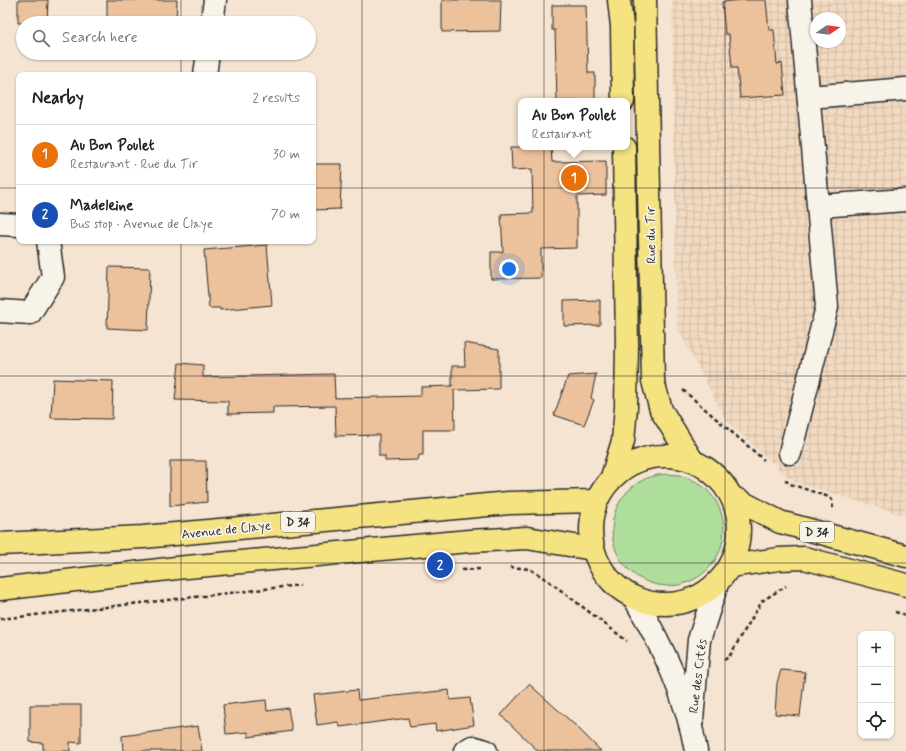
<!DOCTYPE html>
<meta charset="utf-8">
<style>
body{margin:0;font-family:Mynerve,sans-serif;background:#f6f6f6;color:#222}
.controls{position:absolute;right:12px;bottom:12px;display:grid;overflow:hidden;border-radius:8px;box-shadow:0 1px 3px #0004}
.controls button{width:36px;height:36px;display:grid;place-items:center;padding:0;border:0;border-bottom:1px solid #e0e0e0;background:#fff;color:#222;font:20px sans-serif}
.compass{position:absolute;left:810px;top:12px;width:36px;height:36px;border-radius:50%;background:#fff;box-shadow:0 1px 3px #0004;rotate:77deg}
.you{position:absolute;left:509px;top:269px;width:14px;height:14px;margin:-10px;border:3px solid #fff;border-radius:50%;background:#1a73e8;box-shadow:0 0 0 6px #1a73e833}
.badge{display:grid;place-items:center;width:26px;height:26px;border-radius:50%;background:#2b2b2b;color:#fff;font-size:13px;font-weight:700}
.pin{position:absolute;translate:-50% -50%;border:2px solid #fff;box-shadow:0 1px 4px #0006}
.popup{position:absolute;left:518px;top:98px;width:112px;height:52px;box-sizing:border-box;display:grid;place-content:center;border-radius:8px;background:#fff;filter:drop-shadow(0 1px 3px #0005);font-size:13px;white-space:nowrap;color:#767676}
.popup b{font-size:15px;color:#222}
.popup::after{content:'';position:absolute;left:50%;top:100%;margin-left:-8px;border:8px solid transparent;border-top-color:#fff}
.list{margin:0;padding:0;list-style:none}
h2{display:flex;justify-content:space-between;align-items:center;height:52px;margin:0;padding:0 16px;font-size:17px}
h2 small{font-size:13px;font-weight:400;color:#767676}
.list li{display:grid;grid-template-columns:26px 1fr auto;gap:12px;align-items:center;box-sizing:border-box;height:60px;padding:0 16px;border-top:1px solid #e0e0e0}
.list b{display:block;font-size:15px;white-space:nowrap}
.list p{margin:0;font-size:13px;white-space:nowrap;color:#767676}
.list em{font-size:13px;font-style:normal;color:#767676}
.icon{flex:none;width:22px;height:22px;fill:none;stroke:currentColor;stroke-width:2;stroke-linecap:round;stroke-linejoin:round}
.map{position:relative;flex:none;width:906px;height:751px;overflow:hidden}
.search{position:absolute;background:#fff;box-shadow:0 1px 3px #0004;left:16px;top:16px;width:300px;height:44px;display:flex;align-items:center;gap:10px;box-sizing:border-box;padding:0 14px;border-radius:22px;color:#767676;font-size:15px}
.panel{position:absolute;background:#fff;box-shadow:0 1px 3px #0004;left:16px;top:72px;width:300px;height:172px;border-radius:8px}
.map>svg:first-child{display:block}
</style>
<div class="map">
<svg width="906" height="751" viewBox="0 0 906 751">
<defs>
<pattern id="industrial-grid" width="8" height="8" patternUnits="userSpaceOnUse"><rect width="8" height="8" fill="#f2dac1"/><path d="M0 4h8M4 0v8" fill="none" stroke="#d0bba6"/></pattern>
</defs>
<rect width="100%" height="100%" fill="#f4e4d1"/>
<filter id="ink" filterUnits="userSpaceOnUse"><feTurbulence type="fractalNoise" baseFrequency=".025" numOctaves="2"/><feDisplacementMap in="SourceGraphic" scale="8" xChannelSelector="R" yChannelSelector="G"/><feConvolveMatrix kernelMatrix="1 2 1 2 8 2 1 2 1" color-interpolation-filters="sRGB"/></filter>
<g filter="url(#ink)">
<!-- industrial -->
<path fill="url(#industrial-grid)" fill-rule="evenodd" d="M672 0H906V516L792 481 726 420 677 327ZM816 18H840V42H816Z"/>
<!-- grass -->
<circle fill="#aedd9c" stroke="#6c8464" cx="668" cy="530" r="56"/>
<!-- building -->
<g fill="#ecc29c" stroke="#2b2b2b">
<path d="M18 0H48L47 23H18Z"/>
<path d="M107 0H177L176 23H107Z"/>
<path d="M442 0H501L500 31 442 32Z"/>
<path d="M743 0H766L769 30H774L777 64 782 63 785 95 740 98 737 68H732L729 34H725L722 2Z"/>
<path d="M552 5H586L588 73H595V101H557L555 30H552Z"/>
<path d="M511 147H551L552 162 606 161V195L577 196V248L541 249V278L491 279V252H503L501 214 533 213 532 169 512 170Z"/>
<path d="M314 164H342L340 209 313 210Z"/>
<path d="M267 245 272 305 220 310V308H209L204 250Z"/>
<path d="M109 267 150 268 148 330 107 328Z"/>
<path d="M600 300V325L564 326V301Z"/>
<path d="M464 343 499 349V389L454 390 455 430H423V455H419L418 460 385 461V456H379V435L336 436 335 406 273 407V413L228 414V401L175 400 179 363 203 365V377L334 374 335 398 421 396V387L452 386V366H465Z"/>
<path d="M596 374 591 398 594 400 584 425 554 415 568 376Z"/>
<path d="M53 379 113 381 112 419 51 418Z"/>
<path d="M170 461H206L207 502 170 506Z"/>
<path d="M781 670 805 672 800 716 775 714 777 683Z"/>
<path d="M529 684 576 726 601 751H538L501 715Z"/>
<path d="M357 690 358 700 449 690 450 700 470 698 474 725 436 731 435 724 410 727 408 718 340 727 338 722 317 725 313 695Z"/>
<path d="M266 700 267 711 288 708 292 731 248 737V732L226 734 223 705Z"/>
<path d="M30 705H81V743L70 742V751H43V743L30 742Z"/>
<path d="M198 726 202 751H123L122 736Z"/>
</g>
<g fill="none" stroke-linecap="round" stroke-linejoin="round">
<defs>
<g id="minor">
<path d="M212 23 215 0"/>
<path d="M205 75 208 53"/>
<path d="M809 97 906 89"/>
<path d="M819 206 906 200"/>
<path d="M0 224 19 225"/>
<path d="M0 311 30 313 53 277 48 241"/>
<path d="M790 453 827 307 800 0"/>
<path d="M635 599C662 646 687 697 696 751"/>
<path d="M692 720 699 640 717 584"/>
<path d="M465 751 472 747 486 751"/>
</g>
<g id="major">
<path d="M619 0 622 26 623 101"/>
<path d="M645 0 653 381 661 410 692 460"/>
<circle cx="665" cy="530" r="74"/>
<path d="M612 477 623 441 626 407 627 345 624 147"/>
<path d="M732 497 780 522 906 556"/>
<path d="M0 544 143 537 509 503 596 501"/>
<path d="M731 566 779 559 804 558 906 585"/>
<path d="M0 589 176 568 469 541 527 538 593 549"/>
</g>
</defs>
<!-- minor casing -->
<use href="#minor" stroke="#2b2b2b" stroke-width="25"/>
<!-- major casing -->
<use href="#major" stroke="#2b2b2b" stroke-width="25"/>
<!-- path -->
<g stroke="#2b2b2b" stroke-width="2.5" stroke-dasharray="4 3" stroke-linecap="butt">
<path d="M683 390 764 460"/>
<path d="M785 480 790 484 829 497 832 500 833 509"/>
<path d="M510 567 530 569 550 582 627 641"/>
<path d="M462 570 481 569"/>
<path d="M895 612 906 615"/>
<path d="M0 619 300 585"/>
<path d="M724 660 729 657 762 601 786 586"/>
</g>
<!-- minor -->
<use href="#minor" stroke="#f7f3e8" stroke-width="22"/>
<!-- major -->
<use href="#major" stroke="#f5e382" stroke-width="22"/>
</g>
</g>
<!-- grid -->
<path fill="none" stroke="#2b2b2b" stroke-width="1" stroke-opacity="0.55" d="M181 0V23M362 0V751M544 0V751M725 0V751M181 53V75M0 188H19M313 188H906M181 241V751M0 376H906M0 563H906"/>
<g text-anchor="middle" stroke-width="3.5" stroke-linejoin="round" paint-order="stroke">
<!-- shield labels -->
<g fill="#f7f3e8" stroke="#686764" stroke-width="1">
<rect x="281" y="512" width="34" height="20" rx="3"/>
<rect x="800" y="522" width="34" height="20" rx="3"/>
</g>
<g font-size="12" font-weight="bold" fill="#2b2b2b">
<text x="298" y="526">D 34</text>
<text x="817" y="536">D 34</text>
</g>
<!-- street labels -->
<g font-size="13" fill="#2b2b2b" stroke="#f7f3e8">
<text transform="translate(650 235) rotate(-91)" y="5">Rue du Tir</text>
<text transform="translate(226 529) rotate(-6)" y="5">Avenue de Claye</text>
<text transform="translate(697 676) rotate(-83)" y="5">Rue des Cités</text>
</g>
</g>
</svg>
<div class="controls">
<button>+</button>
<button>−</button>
<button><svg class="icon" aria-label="locate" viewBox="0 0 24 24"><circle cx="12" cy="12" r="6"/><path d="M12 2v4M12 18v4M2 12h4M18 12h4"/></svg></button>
</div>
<svg class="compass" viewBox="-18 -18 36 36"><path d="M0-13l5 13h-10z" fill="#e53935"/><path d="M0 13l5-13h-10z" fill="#767676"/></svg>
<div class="you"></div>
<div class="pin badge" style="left:574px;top:178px;background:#e8710a">1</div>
<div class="popup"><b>Au Bon Poulet</b>Restaurant</div>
<div class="pin badge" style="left:440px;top:565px;background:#1a4fb4">2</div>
<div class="search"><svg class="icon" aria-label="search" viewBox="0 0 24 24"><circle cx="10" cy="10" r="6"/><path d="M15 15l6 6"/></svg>Search here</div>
<section class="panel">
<h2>Nearby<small>2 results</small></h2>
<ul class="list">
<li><span class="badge" style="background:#e8710a">1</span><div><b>Au Bon Poulet</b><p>Restaurant · Rue du Tir</p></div><em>30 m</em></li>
<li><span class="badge" style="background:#1a4fb4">2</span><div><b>Madeleine</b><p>Bus stop · Avenue de Claye</p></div><em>70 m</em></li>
</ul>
</section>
</div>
